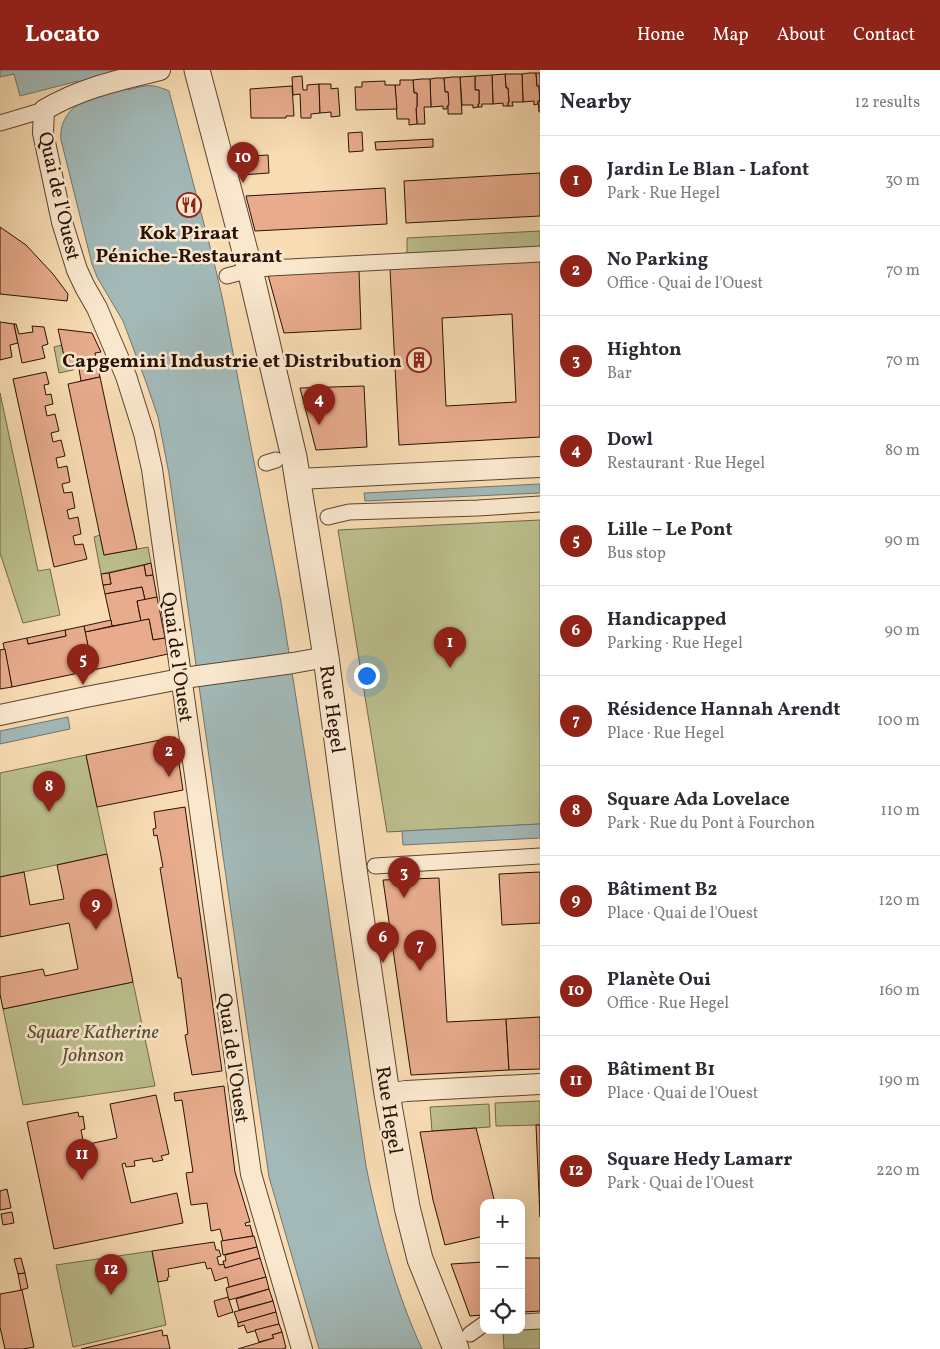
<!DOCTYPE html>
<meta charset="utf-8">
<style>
body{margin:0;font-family:Vollkorn,serif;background:#f2f2f3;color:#2b2b33}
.controls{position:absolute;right:15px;bottom:15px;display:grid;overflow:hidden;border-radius:10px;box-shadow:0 5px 20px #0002}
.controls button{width:45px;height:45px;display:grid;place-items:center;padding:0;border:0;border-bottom:1px solid #e1e1e2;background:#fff;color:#2b2b33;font:25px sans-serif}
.you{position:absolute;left:366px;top:605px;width:18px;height:18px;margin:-12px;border:4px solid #fff;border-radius:50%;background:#1a73e8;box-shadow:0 0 0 8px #1a73e833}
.badge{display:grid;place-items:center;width:32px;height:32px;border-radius:50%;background:#8f2418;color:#fff;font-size:16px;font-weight:700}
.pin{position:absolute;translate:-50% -41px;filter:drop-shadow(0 1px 2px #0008)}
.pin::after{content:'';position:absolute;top:26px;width:18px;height:15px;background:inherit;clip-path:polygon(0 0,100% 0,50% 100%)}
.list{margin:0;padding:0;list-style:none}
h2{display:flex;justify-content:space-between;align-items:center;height:65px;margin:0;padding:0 20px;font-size:21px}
h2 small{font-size:16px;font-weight:400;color:#7c7c81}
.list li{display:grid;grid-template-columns:32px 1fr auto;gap:15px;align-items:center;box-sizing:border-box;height:90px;padding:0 20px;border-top:1px solid #e1e1e2}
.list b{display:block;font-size:19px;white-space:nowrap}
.list p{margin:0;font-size:16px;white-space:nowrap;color:#7c7c81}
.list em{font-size:16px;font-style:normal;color:#7c7c81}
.icon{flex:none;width:28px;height:28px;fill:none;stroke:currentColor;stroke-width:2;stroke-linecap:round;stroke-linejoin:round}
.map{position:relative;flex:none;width:540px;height:1279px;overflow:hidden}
header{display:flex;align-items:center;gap:30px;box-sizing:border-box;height:70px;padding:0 25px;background:#8f2418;color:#fff}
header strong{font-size:24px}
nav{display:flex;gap:28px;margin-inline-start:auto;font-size:18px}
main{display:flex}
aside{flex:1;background:#fff}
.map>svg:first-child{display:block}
</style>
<header>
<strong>Locato</strong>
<nav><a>Home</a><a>Map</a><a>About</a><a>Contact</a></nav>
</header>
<main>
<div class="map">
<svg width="540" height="1279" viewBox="0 0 540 1279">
<rect width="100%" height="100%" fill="#f8dcb3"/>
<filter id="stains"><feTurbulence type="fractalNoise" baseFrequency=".004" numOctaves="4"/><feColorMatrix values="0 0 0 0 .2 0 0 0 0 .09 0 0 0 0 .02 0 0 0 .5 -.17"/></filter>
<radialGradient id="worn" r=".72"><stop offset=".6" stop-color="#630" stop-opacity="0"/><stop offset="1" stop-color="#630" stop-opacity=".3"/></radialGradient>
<!-- green -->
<g fill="#bcc08e" stroke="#72684a">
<path d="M540 161V178L407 184V168Z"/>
<path d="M62 275 66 295 72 294 73 300 59 303 54 277Z"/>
<path d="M0 323 38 501 50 499 60 545 23 553 0 483Z"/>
<path d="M540 450V754L387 762 338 460Z"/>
<path d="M100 465 104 485 148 477 151 493 101 504 94 467Z"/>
<path d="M86 685 107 784 0 807V703Z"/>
<path d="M133 912 155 1016 23 1035 3 939Z"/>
<path d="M540 1031V1055L496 1056 495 1033Z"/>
<path d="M489 1034 490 1057 432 1061 430 1037Z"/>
<path d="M152 1181 166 1255 73 1277 56 1195Z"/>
<path d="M540 1258V1279H504L503 1260H521V1259Z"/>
</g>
<!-- water -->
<g fill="#a2b9b8" stroke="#717671">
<path d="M0 0H122L128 20C146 15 151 13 169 21L214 192 223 231 281 532 318 768 366 1096C379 1159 395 1220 422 1279H319L269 1107 245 941 169 404 158 347 146 312 123 251 97 207 92 194 61 70C59 53 69 38 84 31L78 11 20 26 14 4 0 7Z"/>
<path d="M540 414V423L365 431 364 423Z"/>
<path d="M68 647 70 659 0 674V661Z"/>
<path d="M540 754V768L403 775 402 761Z"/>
</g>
<!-- building -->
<g fill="#e8ac8d" stroke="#281107" fill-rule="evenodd">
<path d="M529 3H536L537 16H539L540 31H538V34L534 35V31L523 32 522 4Z"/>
<path d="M536 3H540V42H539L538 31H540L539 16H537Z"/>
<path d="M505 4H522L523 32H512L513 36H508V32H509L508 18H506Z"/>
<path d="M505 4 506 18H508L509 32H508V36H503V33L493 34 492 5Z"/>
<path d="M492 5 493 34H482V37H478V34H479V20H475V6Z"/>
<path d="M302 6 303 20H307V15L319 14 320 43 311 44V48H301L300 24 293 25 292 7Z"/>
<path d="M475 6V20H479V34H478V37L473 38V35H462L460 7Z"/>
<path d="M452 7H460L462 44H448V22H445L444 8Z"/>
<path d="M436 8H444L445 22H448L449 35 447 36V39H443V36L431 37 430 9Z"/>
<path d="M421 9H430L431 37H424L425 54H417L416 38 417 37V23H414L413 10Z"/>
<path d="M400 10H413L414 23H417V37L416 38 417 54 409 55V49H397L395 15H400Z"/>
<path d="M385 11V15H395L397 39 356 40 355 17H362V12Z"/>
<path d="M319 14H331V19L338 18 340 46 331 47V42L320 43Z"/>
<path d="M292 16 294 46H286V48H251L250 19Z"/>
<path d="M362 62 363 81 349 82 348 63Z"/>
<path d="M433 69V77L376 80 375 72Z"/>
<path d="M268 85 269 103 241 105 237 87Z"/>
<path d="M540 103V146L406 153 404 111Z"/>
<path d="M385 118 387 154 255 161 246 126Z"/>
<path d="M0 157 26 175 53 204 68 224 67 231 0 224Z"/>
<path d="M540 191V367L399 375 390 199ZM512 244 516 332 446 336 442 248Z"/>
<path d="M359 200 361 259 284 263 268 205Z"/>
<path d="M0 252 14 254 18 273 10 275 12 287 0 290Z"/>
<path d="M14 254H16L19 264 33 262 32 256 44 257 48 274 42 276 45 288 22 293Z"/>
<path d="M58 259 92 263 101 282 95 283 96 289 66 295Z"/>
<path d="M96 289 100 307 81 311 78 293Z"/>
<path d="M46 302 49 314 44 315 46 325 51 324 53 334 45 336 47 346 55 344 59 361 51 363 53 372 61 370 65 386 56 388 58 398 67 396 70 412 62 414 64 423 72 422 75 438 67 440 69 449 78 447 81 464 73 466 75 475 83 474 87 489 54 497 13 309Z"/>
<path d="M100 307 137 479 104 485 68 314Z"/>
<path d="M364 316 367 377 316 380 300 318Z"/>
<path d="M151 493 153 505 146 506 144 495Z"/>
<path d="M144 495 146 506 153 505 157 527 145 530 142 517 105 524 103 515 111 514 109 503Z"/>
<path d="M109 503 111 514 103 515 101 504Z"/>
<path d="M142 517 145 530 137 531 141 551 112 556 105 524Z"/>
<path d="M157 527 165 568 153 570 149 549 141 551 137 531Z"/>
<path d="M149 549 153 570 165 568 168 584 93 600 85 562Z"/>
<path d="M111 550 112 556 85 562 84 556Z"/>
<path d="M84 556 93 600 12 617 3 573 27 568 28 574 66 566 65 560Z"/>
<path d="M65 560 66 566 28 574 27 568Z"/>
<path d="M5 579 12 617 0 619V580Z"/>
<path d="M175 667 183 720 97 737 86 685Z"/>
<path d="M185 737 222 1001 192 1005 185 965 188 964 181 908H178L160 798 163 797 157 765 154 766 153 759 156 758 154 742Z"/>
<path d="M107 784 133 912 3 939 0 924V907L43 899 45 906 78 899 69 853 0 867V807L24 802 30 835 64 829 57 795Z"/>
<path d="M540 802V853L502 855 499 804Z"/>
<path d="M439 808 447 952 506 949 509 1000 411 1005 383 810Z"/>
<path d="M540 947V999L509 1000 506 949Z"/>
<path d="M224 1016 235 1102 250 1152 245 1153 246 1156 250 1155 253 1166 223 1171 220 1159 211 1161 207 1133 191 1135 186 1103 193 1102 182 1030 175 1031 174 1023Z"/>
<path d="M156 1025 169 1084 161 1086 163 1090 153 1092 152 1088 134 1091 135 1096 126 1097 125 1093 122 1094 131 1133 177 1123 183 1153 54 1179 27 1052 78 1042 79 1047 83 1046 85 1059 81 1060 84 1075 117 1068 110 1034Z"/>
<path d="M536 1055H540V1147Z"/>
<path d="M476 1058 495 1133H484V1166L445 1175 433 1130 420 1062Z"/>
<path d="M7 1119 11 1138 0 1140V1121Z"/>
<path d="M12 1142 14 1153 3 1155 1 1144Z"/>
<path d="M254 1166 257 1177 223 1185 221 1171Z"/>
<path d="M214 1172 216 1180H219L221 1186 217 1187 219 1195 224 1194 225 1198 260 1188 266 1207 229 1217 227 1207 215 1211 211 1198 207 1199 205 1192 168 1199 169 1207 167 1208 168 1210 158 1212 152 1181Z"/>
<path d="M257 1177 260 1188 225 1198 223 1191H226L225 1185Z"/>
<path d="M21 1188 25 1203 18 1204 14 1189Z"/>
<path d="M521 1188H540V1241L523 1242V1243L521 1244Z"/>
<path d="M484 1192V1245L470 1246 451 1194Z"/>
<path d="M25 1203 28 1218 21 1220 18 1204Z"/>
<path d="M266 1207 269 1219 229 1230 226 1218Z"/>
<path d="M269 1219 273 1231 239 1240 236 1229Z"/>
<path d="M22 1220 34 1277 23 1279H5L0 1257V1224Z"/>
<path d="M228 1227 233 1242 218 1247 214 1231Z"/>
<path d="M273 1231 276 1242 238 1253 234 1242Z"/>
<path d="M276 1242 279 1254 247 1263 244 1255 238 1257V1253Z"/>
<path d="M279 1254 282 1262 272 1265 274 1268 259 1272 255 1260Z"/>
<path d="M162 1260 163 1266 167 1265 170 1279H81Z"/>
<path d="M282 1262 286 1278 282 1279H238L274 1268 272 1265Z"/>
</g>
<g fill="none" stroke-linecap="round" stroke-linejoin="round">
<defs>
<g id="pedestrian">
<path d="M0 53 44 40"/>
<path d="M227 206 250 200 270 198 540 184"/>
<path d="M266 393 276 390"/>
<path d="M328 447 349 442 478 438 540 434"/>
<path d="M375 796 540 786"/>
<path d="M521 1252 540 1251"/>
<path d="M470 1264 484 1254"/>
</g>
<g id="minor">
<path d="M160 0C119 10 81 18 44 40L43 63 62 152 77 200 85 217 97 238 126 306 144 363 152 399 251 1104 302 1279"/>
<path d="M298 409 540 397"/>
<path d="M0 645 86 627 191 607 293 593 326 587"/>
<path d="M387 1024 406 1021 540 1014"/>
</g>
<path id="tertiary" d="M197 0 250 200 294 387 326 587 354 799 387 1024 407 1137 420 1189 456 1279"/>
</defs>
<!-- pedestrian casing -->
<use href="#pedestrian" stroke="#5c4432" stroke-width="17"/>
<!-- minor casing -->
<use href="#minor" stroke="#5c4432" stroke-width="22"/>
<!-- tertiary casing -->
<use href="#tertiary" stroke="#5c4432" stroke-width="27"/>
<!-- pedestrian -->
<use href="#pedestrian" stroke="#fae8ce" stroke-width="15"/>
<!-- minor -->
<use href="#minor" stroke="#fae8ce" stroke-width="20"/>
<!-- tertiary -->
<use href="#tertiary" stroke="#fae8ce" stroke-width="25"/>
</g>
<!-- icons -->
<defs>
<symbol id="restaurant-ring" viewBox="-11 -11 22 22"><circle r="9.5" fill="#fae8ce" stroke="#8f2418" stroke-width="1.5"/><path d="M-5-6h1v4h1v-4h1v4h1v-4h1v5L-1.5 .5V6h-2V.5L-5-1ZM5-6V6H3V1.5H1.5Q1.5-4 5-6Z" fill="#8f2418"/></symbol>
<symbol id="building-ring" viewBox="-11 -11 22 22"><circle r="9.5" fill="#fae8ce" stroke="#8f2418" stroke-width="1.5"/><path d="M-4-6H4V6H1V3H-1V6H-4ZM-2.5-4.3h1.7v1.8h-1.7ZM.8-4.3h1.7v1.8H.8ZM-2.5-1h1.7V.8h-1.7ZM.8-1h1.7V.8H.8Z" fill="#8f2418"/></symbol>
</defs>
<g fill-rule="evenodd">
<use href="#restaurant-ring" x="175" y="121" width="28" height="28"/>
<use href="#building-ring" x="405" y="276" width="28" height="28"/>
</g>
<g text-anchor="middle" stroke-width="5" stroke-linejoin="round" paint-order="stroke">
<!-- street labels -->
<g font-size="20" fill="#281107" stroke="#fae8ce">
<text transform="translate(60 126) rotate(77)" y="7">Quai de l'Ouest</text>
<text transform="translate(178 587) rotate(82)" y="7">Quai de l'Ouest</text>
<text transform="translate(333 639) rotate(82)" y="7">Rue Hegel</text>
<text transform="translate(234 988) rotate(82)" y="7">Quai de l'Ouest</text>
<text transform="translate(390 1040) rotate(81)" y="7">Rue Hegel</text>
</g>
<!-- poi labels -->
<g font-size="20" font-weight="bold" fill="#281107" stroke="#fae8ce">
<text x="189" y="169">Kok Piraat<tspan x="189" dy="23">Péniche-Restaurant</tspan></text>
<text x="402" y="297" text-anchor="end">Capgemini Industrie et Distribution</text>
</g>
<!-- park labels -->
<g font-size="20" font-style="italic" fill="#5c4e36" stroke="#fae8ce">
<text x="93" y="968">Square Katherine<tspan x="93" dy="23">Johnson</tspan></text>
</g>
</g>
<rect width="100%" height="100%" filter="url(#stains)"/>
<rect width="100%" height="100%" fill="url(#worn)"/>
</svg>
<div class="controls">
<button>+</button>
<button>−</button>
<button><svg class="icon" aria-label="locate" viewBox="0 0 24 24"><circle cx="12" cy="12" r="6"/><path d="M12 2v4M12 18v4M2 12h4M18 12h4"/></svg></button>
</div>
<div class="you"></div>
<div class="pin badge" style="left:450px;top:598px">1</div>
<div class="pin badge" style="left:169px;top:707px">2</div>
<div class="pin badge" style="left:404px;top:828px">3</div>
<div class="pin badge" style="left:319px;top:355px">4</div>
<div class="pin badge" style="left:83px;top:615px">5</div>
<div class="pin badge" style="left:383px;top:893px">6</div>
<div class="pin badge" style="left:420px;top:901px">7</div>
<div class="pin badge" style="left:49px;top:742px">8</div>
<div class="pin badge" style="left:96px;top:860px">9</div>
<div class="pin badge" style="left:243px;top:113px">10</div>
<div class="pin badge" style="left:82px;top:1110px">11</div>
<div class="pin badge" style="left:111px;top:1225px">12</div>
</div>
<aside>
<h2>Nearby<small>12 results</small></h2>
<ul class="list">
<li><span class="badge">1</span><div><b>Jardin Le Blan - Lafont</b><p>Park · Rue Hegel</p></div><em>30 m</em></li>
<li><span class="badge">2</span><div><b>No Parking</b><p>Office · Quai de l'Ouest</p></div><em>70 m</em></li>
<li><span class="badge">3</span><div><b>Highton</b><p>Bar</p></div><em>70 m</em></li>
<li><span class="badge">4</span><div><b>Dowl</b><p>Restaurant · Rue Hegel</p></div><em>80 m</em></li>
<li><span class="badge">5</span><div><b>Lille – Le Pont</b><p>Bus stop</p></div><em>90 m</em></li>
<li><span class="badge">6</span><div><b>Handicapped</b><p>Parking · Rue Hegel</p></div><em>90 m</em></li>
<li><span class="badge">7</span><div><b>Résidence Hannah Arendt</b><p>Place · Rue Hegel</p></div><em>100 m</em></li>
<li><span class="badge">8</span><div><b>Square Ada Lovelace</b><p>Park · Rue du Pont à Fourchon</p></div><em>110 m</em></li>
<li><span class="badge">9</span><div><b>Bâtiment B2</b><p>Place · Quai de l'Ouest</p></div><em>120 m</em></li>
<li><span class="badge">10</span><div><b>Planète Oui</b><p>Office · Rue Hegel</p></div><em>160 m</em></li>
<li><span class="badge">11</span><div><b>Bâtiment B1</b><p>Place · Quai de l'Ouest</p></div><em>190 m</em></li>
<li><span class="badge">12</span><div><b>Square Hedy Lamarr</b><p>Park · Quai de l'Ouest</p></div><em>220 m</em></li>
</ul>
</aside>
</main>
